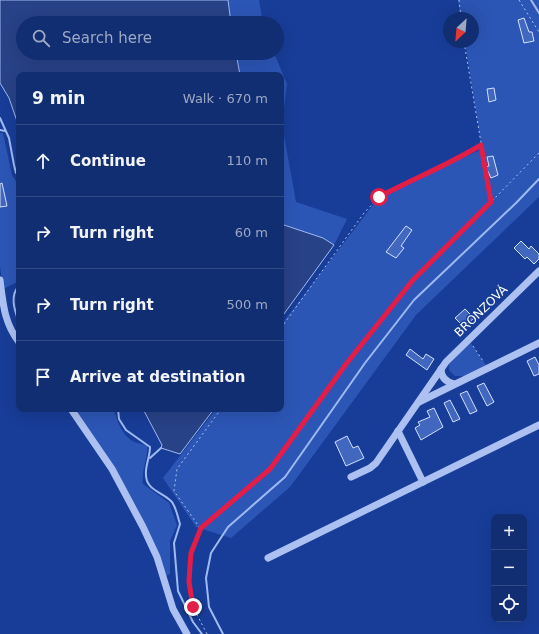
<!DOCTYPE html>
<meta charset="utf-8">
<style>
body{margin:0;font-family:"DejaVu Sans",sans-serif;background:#1f3a7a;color:#f1f3f6}
.controls{position:absolute;right:12px;bottom:12px;display:grid;overflow:hidden;border-radius:8px;box-shadow:0 4px 16px #0002}
.controls button{width:36px;height:36px;display:grid;place-items:center;padding:0;border:0;border-bottom:1px solid #314a84;background:#122e72;color:#f1f3f6;font:20px sans-serif}
.compass{position:absolute;left:443px;top:12px;width:36px;height:36px;border-radius:50%;background:#122e72;box-shadow:0 4px 16px #0002;rotate:206deg}
.stop{position:absolute;width:12px;height:12px;margin:-9px;border:3px solid #e11d48;border-radius:50%;background:#fff}
.stop.end{background:#e11d48;border-color:#fff;box-shadow:0 1px 4px #0008}
.list{margin:0;padding:0;list-style:none}
h2{display:flex;justify-content:space-between;align-items:center;height:52px;margin:0;padding:0 16px;font-size:17px}
h2 small{font-size:13px;font-weight:400;color:#9ca8c4}
.list li{display:grid;grid-template-columns:26px 1fr auto;gap:12px;align-items:center;box-sizing:border-box;height:72px;padding:0 16px;border-top:1px solid #314a84}
.list b{display:block;font-size:15px;white-space:nowrap}
.list em{font-size:13px;font-style:normal;color:#9ca8c4}
.icon{flex:none;width:22px;height:22px;fill:none;stroke:currentColor;stroke-width:2;stroke-linecap:round;stroke-linejoin:round}
.map{position:relative;flex:none;width:539px;height:634px;overflow:hidden}
.search{position:absolute;background:#122e72;box-shadow:0 4px 16px #0002;left:16px;top:16px;width:268px;height:44px;display:flex;align-items:center;gap:10px;box-sizing:border-box;padding:0 14px;border-radius:22px;color:#9ca8c4;font-size:15px}
.panel{position:absolute;background:#122e72;box-shadow:0 4px 16px #0002;left:16px;top:72px;width:268px;height:340px;border-radius:8px}
.map>svg:first-child{display:block}
</style>
<div class="map">
<svg width="539" height="634" viewBox="0 0 539 634">
<rect width="100%" height="100%" fill="#183d98"/>
<!-- green -->
<g fill="#2c56b6">
<path d="M228 0H259L263 23H231Z"/>
<path d="M458 0H539V197L416 315 290 487 231 538 196 527 163 478 216 409H281V325L379 197 482 149 465 42H473V18H461Z"/>
<path d="M236 53H274L287 84 282 124 296 202 347 219 334 245 323 238 281 224V75H240Z"/>
<path d="M0 133H3L12 175 19 186V281L3 289 0 266Z"/>
<path d="M470 342 486 365 464 376H455L449 370V365Z"/>
<path d="M73 409H114C117 422 123 438 137 443 141 444 143 444 147 446 148 460 141 470 143 484L169 503 177 525 170 541V574L164 577 159 556Z"/>
</g>
<!-- water -->
<g fill="#284287" stroke="#9fbaf3">
<path d="M0 0H228L231 23H23V53H236L240 75H19V127L9 98 0 83Z"/>
<path d="M281 224 323 238 334 245 281 318Z"/>
<path d="M143 409H214L180 454 161 448 162 445Z"/>
</g>
<g fill="none" stroke-linecap="round" stroke-linejoin="round">
<!-- stream -->
<g stroke="#9fbaf3" stroke-width="2">
<path d="M531 0 539 13"/>
<path d="M0 118 9 138 14 165 16 173 19 175"/>
<path d="M0 130 5 131"/>
<path d="M19 286C9 296 15 311 19 323"/>
<path d="M118 409 119 419 126 430 150 447C150 457 145 466 146 475 146 490 162 492 171 501 176 506 178 518 180 524L174 543 178 591 193 622 202 634"/>
<path d="M150 458 161 448"/>
<path d="M223 634 209 607 206 578 211 553 228 527 285 477 365 363 414 300 516 203 539 179"/>
</g>
</g>
<!-- building -->
<g fill="#4167bf" stroke="#d3e0fc">
<path d="M524 18 529 32H532L534 41 524 43 518 20Z"/>
<path d="M494 88 496 100 489 102 487 89Z"/>
<path d="M493 156 498 175 491 178 486 167 489 166 487 157Z"/>
<path d="M2 183 7 206 0 207V184Z"/>
<path d="M406 226 412 230 401 246 404 248 396 258 386 252Z"/>
<path d="M521 241 529 249 531 246 539 254V259L534 264 527 257 525 259 514 248Z"/>
<path d="M465 309 474 318 464 327 455 318Z"/>
<path d="M410 349 423 359 426 354 434 359 427 370 406 355Z"/>
<path d="M535 357 539 365V374L534 376 527 361Z"/>
<path d="M484 383 494 402 487 406 477 386Z"/>
<path d="M467 391 477 411 470 414 460 394Z"/>
<path d="M450 400 460 419 453 422 444 403Z"/>
<path d="M434 408 443 427 421 440 415 428 420 425 418 422 430 417 427 411Z"/>
<path d="M347 436 353 448 358 446 364 458 346 466 335 442Z"/>
</g>
<g fill="none" stroke-linecap="round" stroke-linejoin="round">
<!-- path -->
<g stroke="#acc1f1" stroke-width="1" stroke-dasharray="2 3" stroke-linecap="butt">
<path d="M459 0 461 18"/>
<path d="M519 0 539 32"/>
<path d="M492 201 539 153"/>
<path d="M281 328 364 213 379 197 415 178 454 161 480 146"/>
<path d="M473 346 483 361"/>
<path d="M200 528 174 491 177 469 221 409"/>
<path d="M207 634 193 607 189 582 191 553 201 528 270 469 346 364 413 280 491 202 464 42"/>
</g>
<!-- minor -->
<g stroke="#acc1f1" stroke-width="7">
<path d="M0 280C3 303 4 323 19 342"/>
<path d="M441 369C441 377 446 382 454 384"/>
<path d="M419 402 539 343"/>
<path d="M71 409 112 469 143 527 157 557 173 609 187 634"/>
<path d="M398 431 423 482"/>
<path d="M351 477 370 468 376 463 446 362 539 271"/>
<path d="M268 558 539 425"/>
</g>
</g>
<g fill="none" stroke-linecap="round" stroke-linejoin="round">
<!-- route -->
<path stroke="#e11d48" stroke-width="5" d="M193 607 189 582 190 565 191 553 201 528 270 469 346 364 413 280 491 202 481 145C448 165 413 179 379 197"/>
</g>
<g text-anchor="middle" stroke-width="3" stroke-linejoin="round" paint-order="stroke">
<!-- street labels -->
<g font-size="12" fill="#fff" stroke="#183d98">
<text transform="translate(481 311) rotate(-44)" y="4">BRONZOVÁ</text>
</g>
</g>
</svg>
<div class="controls">
<button>+</button>
<button>−</button>
<button><svg class="icon" aria-label="locate" viewBox="0 0 24 24"><circle cx="12" cy="12" r="6"/><path d="M12 2v4M12 18v4M2 12h4M18 12h4"/></svg></button>
</div>
<svg class="compass" viewBox="-18 -18 36 36"><path d="M0-13l5 13h-10z" fill="#e53935"/><path d="M0 13l5-13h-10z" fill="#9ca8c4"/></svg>
<div class="stop" style="left:379px;top:197px"></div>
<div class="stop end" style="left:193px;top:607px"></div>
<div class="search"><svg class="icon" aria-label="search" viewBox="0 0 24 24"><circle cx="10" cy="10" r="6"/><path d="M15 15l6 6"/></svg>Search here</div>
<section class="panel">
<h2>9 min<small>Walk · 670 m</small></h2>
<ul class="list">
<li><svg class="icon" aria-label="ahead" viewBox="0 0 24 24"><path d="M12 20V5M6 11l6-6 6 6"/></svg><div><b>Continue</b></div><em>110 m</em></li>
<li><svg class="icon" aria-label="right" viewBox="0 0 24 24"><path d="M7 20v-9h11M14 6l5 5-5 5"/></svg><div><b>Turn right</b></div><em>60 m</em></li>
<li><svg class="icon" aria-label="right" viewBox="0 0 24 24"><path d="M7 20v-9h11M14 6l5 5-5 5"/></svg><div><b>Turn right</b></div><em>500 m</em></li>
<li><svg class="icon" aria-label="arrive" viewBox="0 0 24 24"><path d="M6 21V4h12l-3 4 3 4H6"/></svg><div><b>Arrive at destination</b></div></li>
</ul>
</section>
</div>
